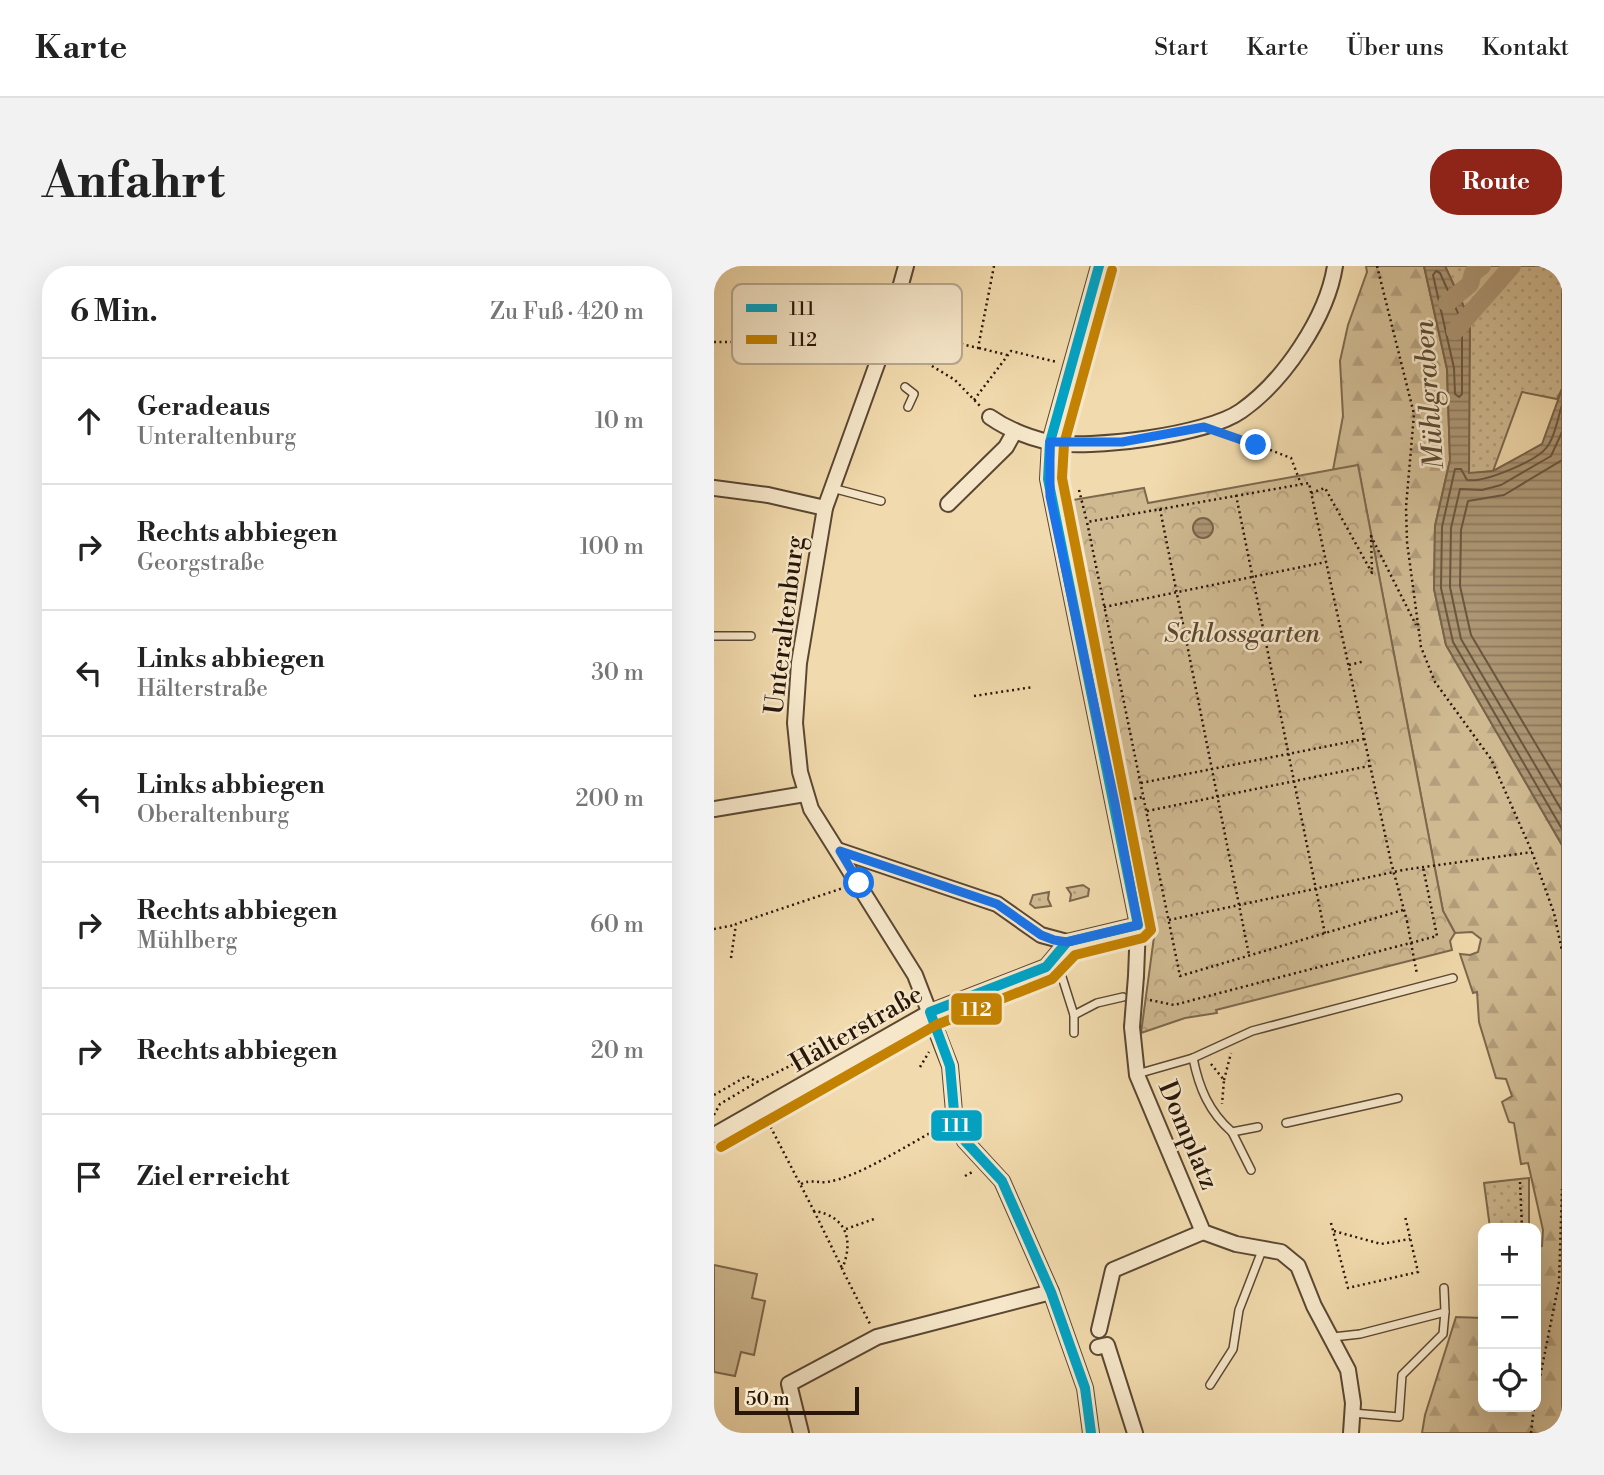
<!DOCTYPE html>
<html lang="de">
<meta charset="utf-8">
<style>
body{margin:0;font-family:"Libre Bodoni",serif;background:#f2f2f2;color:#222}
.controls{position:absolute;right:21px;bottom:21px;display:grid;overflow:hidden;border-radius:14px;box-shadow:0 7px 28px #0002}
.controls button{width:63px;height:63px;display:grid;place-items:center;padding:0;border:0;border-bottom:2px solid #e0e0e0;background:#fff;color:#222;font:35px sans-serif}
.scale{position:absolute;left:21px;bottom:18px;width:124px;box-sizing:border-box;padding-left:7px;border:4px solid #281609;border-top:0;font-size:19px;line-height:24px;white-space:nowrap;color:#281609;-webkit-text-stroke:5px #f6e7ca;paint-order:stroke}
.stop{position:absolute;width:21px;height:21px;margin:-16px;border:5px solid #1a73e8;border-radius:50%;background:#fff}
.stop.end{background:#1a73e8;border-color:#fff;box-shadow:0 2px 7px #0008}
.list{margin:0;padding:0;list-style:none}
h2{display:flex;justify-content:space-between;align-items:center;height:91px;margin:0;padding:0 28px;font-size:30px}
h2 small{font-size:23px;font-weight:400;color:#767676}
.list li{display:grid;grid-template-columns:46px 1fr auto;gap:21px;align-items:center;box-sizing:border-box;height:126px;padding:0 28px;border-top:2px solid #e0e0e0}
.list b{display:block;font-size:26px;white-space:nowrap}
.list p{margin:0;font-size:23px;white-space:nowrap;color:#767676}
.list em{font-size:23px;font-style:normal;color:#767676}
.icon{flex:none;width:38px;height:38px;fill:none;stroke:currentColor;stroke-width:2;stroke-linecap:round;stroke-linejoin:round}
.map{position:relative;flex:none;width:848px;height:1167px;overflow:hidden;border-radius:28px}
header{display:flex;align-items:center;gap:42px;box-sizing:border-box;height:98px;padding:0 35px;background:#fff;border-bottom:2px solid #e0e0e0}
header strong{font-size:33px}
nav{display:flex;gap:38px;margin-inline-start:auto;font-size:24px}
.intro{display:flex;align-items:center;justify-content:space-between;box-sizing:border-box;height:168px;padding:0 42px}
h1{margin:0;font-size:49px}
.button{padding:18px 32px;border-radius:28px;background:#8f2418;color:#fff;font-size:24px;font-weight:700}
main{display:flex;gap:42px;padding:0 42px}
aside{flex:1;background:#fff;border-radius:28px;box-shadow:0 7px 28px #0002}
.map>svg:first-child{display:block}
</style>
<header>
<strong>Karte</strong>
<nav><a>Start</a><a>Karte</a><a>Über uns</a><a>Kontakt</a></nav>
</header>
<div class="intro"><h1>Anfahrt</h1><a class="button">Route</a></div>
<main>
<aside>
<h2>6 Min.<small>Zu Fuß · 420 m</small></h2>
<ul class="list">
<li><svg class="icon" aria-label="ahead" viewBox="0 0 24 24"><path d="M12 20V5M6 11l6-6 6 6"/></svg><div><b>Geradeaus</b><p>Unteraltenburg</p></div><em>10 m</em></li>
<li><svg class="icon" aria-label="right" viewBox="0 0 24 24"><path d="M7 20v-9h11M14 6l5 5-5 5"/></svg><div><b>Rechts abbiegen</b><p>Georgstraße</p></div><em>100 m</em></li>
<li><svg class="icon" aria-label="left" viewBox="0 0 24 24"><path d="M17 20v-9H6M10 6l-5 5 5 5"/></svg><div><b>Links abbiegen</b><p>Hälterstraße</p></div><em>30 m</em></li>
<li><svg class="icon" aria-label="left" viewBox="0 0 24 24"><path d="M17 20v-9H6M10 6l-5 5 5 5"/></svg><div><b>Links abbiegen</b><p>Oberaltenburg</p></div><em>200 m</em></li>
<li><svg class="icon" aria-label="right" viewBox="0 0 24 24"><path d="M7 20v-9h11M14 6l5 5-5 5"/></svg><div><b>Rechts abbiegen</b><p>Mühlberg</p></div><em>60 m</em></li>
<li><svg class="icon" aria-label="right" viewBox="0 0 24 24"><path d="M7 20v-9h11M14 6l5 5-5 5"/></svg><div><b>Rechts abbiegen</b></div><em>20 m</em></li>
<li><svg class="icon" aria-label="arrive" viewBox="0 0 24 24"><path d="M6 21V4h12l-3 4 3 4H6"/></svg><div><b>Ziel erreicht</b></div></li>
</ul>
</aside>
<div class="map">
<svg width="848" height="1167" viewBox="0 0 848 1167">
<defs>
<pattern id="grass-dots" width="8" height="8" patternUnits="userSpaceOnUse" patternTransform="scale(1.75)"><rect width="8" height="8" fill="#cfb991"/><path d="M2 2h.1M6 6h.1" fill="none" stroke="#b29e7c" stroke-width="1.8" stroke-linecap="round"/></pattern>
<pattern id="forest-firs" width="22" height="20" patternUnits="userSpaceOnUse" patternTransform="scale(1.75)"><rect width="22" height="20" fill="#cfb991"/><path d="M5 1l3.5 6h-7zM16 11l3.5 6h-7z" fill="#b29e7c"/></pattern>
<pattern id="park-crowns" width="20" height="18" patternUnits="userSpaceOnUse" patternTransform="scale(1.75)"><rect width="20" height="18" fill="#cfb991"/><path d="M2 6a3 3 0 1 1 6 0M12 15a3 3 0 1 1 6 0" fill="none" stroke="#b29e7c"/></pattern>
<pattern id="water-rules" width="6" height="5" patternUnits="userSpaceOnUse" patternTransform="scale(1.75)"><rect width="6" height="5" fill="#ad9775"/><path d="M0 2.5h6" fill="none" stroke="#8d7a5e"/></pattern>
</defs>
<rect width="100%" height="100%" fill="#f1daad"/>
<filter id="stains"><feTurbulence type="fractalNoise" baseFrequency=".00286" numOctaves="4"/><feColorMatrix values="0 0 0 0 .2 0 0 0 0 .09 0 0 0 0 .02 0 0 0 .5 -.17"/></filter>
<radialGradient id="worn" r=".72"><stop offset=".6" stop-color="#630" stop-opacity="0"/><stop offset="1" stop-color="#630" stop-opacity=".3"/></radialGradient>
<!-- grass -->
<g fill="url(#grass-dots)" stroke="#7c684d" stroke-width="2">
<path d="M731 0H848V123L843 133 808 126 779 205 755 208 753 191 756 54Z"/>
<path d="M369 619 375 623 374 630 356 635 357 628 353 622Z"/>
<path d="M335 626 334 633 337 640 321 642 316 638 319 629Z"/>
<path d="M815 912V962H776L770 917Z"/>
</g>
<!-- forest -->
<path fill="url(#forest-firs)" stroke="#7c684d" stroke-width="2" d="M652 0H710L733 103 736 194 721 260 720 323 732 379 848 579V1153L845 1167H708L711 1149 742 1051 769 1052V1141H822V982L828 980 829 964 814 897 807 898 800 857 795 856 788 836 798 830 792 813 782 812 765 756 763 726 759 727 746 688 756 689 764 686 767 673 758 666 741 667 729 645 644 200 619 204 629 150 626 95 634 59 653 6Z"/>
<!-- park -->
<path fill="url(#park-crowns)" stroke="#7c684d" stroke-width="2" d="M644 199 729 645 741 667 736 675 738 684 502 744 503 747 471 752 427 767 440 671 353 235 430 222 434 237Z"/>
<!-- pitch -->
<path fill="#cfb991" stroke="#7c684d" stroke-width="2" d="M0 999 43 1008 38 1032 51 1035 40 1089 27 1086 21 1110 0 1106Z"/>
<!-- water -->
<g fill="url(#water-rules)" stroke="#78634a" stroke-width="2">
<path d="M710 0H731L756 54 755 207 779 205 828 178 848 123V579L732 379 720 323 721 260 736 194 733 103Z"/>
<circle cx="489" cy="262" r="10"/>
</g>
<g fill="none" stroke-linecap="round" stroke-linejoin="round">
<!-- shore -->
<g stroke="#6a563f" stroke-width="2">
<path d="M722 5 726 7 748 56V128L745 131 741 128 740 102 719 9Z"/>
<path d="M848 139C844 151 841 171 833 181 823 195 770 217 753 214L747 203H741L728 261 727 322 739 376 848 563"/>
<path d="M848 166 837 190 787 219 768 224 746 223 737 262 736 321 747 373 848 545"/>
<path d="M848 194 790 229 754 235 747 264 746 320 757 369 848 522"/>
</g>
<!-- canal -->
<g stroke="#ad9775" stroke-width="18">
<path d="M733 37 756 18 759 7 768 0"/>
<path d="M741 65 798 0"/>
</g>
<defs>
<g id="service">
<path d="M191 121 200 128 194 141"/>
<path d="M118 222 167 235"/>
<path d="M0 370H37"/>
<path d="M342 692 360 749V767"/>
<path d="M360 749 383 737 409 731"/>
<path d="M479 792C485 822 495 846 518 866L544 861"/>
<path d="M423 808 479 792 538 765 739 712"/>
<path d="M572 857 684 832"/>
<path d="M518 866 537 904"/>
<path d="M619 1071 646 1068 731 1046 730 1022"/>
<path d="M496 1119 519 1083 525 1044 549 982"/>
<path d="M639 1147 685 1151 688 1109 729 1068 731 1046"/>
</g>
<g id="minor">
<path d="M192 0 172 73 111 242 85 397 81 457 86 506 97 543 201 709 236 800 241 857 251 875 288 915 337 1026 371 1122 377 1167"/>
<path d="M385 0 336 176 334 213 424 659 422 710"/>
<path d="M276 151C293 163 314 171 334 176 376 184 493 169 527 145 570 115 613 51 621 0"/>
<path d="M0 222 54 229 111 242"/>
<path d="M234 238 292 181 301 165"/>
<path d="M0 543 91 528"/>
<path d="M126 585 283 638 327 669 353 676"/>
<path d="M418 761 423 809 489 966 522 978 567 986 584 1000 600 1040 634 1104 639 1137 637 1167"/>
<path d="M0 869 216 746 332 701 353 676 424 659"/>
<path d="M385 1064 399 1004 489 966"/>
<path d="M384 1081 393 1079 421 1167"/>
<path d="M87 1167 75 1118 163 1071 337 1026"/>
</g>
</defs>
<!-- service casing -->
<use href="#service" stroke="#5a4732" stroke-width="10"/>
<!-- minor casing -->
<use href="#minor" stroke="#5a4732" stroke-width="18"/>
<!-- path -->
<g stroke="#281609" stroke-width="2.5" stroke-dasharray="2 3.5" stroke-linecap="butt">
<path d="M663 0 700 148 692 241 693 276 707 381 721 416 777 493 818 586 840 647 848 685"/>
<path d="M236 66 247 78 264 82 280 0"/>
<path d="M0 76 154 77"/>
<path d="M185 80 241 114 266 140"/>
<path d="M265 82 293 89"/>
<path d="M260 134 297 85 343 96"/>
<path d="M515 168 577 192 587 218"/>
<path d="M365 224 373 256"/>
<path d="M597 227 611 222 658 307 657 270 702 359"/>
<path d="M522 229 611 668"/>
<path d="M446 243 535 689"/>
<path d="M390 341 612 296"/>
<path d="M635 399 651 395"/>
<path d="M260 430 319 421"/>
<path d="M427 517 650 473"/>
<path d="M415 534 429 531"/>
<path d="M433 545 655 500"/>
<path d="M689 644 466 710 373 256 595 217 677 596 693 655"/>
<path d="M455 654 689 604 818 586"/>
<path d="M0 663 21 659"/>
<path d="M17 692 22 658 129 622"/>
<path d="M700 693 703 708"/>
<path d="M436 734 460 739 723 670 709 601"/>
<path d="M497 798 510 814 508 838"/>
<path d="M206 801 215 786"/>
<path d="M510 814 517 787"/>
<path d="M0 829 33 810 43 816 76 800 164 744"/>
<path d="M0 849 6 838 43 816"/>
<path d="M54 856 100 945C133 950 140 975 128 1003L156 1058"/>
<path d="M218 866 222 872 235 876"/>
<path d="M251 910 260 905"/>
<path d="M806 916 808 962"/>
<path d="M87 918C97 913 103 917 113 916 142 912 192 880 218 866V858L226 848"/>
<path d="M100 945 128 1002"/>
<path d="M617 957 634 1022 704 1006 691 950"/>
<path d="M132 963 160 953"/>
<path d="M620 965 667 978 696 973"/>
<path d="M822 1131 845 1016 848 923"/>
<path d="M817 1167 820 1141"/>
</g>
<!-- service -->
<use href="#service" stroke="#f6e7ca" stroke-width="7"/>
<!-- minor -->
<use href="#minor" stroke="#f6e7ca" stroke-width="14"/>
<defs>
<path id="minor-bridge" d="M418 761 422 710"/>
</defs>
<!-- minor-bridge casing -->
<use href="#minor-bridge" stroke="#5a4732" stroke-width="18" stroke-linecap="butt"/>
<!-- path-bridge -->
<path stroke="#281609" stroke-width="2.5" stroke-dasharray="2 3.5" stroke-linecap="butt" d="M693 655 700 693"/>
<!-- minor-bridge -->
<use href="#minor-bridge" stroke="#f6e7ca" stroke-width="14"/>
<defs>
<path id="bus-1" d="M377 1167 371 1122 337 1026 288 915 251 875 241 857 236 800 216 746 332 701 353 676 424 659 334 213 336 176 385 0"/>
<path id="bus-2" d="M7 881 222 759 338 713 361 689 429 672 437 664 348 212 350 178 398 4"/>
</defs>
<!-- bus-1 casing -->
<use href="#bus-1" stroke="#f6e7ca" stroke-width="16"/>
<!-- bus-2 casing -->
<use href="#bus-2" stroke="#f6e7ca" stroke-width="16"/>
<!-- bus-1 -->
<use href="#bus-1" stroke="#02a2c4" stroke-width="10"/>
<!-- bus-2 -->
<use href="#bus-2" stroke="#c38202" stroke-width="10"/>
</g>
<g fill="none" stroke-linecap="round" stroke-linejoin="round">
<!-- route -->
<path stroke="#1a73e8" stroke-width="9" d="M145 617 126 585 283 638 327 669 340 674 353 676 424 659 401 537 336 230V176H408L490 161 542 179"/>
</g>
<g text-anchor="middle" stroke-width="5" stroke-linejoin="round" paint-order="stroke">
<!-- street labels -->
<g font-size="26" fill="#281609" stroke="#f6e7ca">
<text transform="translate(70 359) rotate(-83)" y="9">Unteraltenburg</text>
<text transform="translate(142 762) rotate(-30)" y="9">Hälterstraße</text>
<text transform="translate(475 869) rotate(67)" y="9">Domplatz</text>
</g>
<!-- park labels -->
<g font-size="26" font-style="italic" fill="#5a4732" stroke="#f6e7ca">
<text x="528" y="376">Schlossgarten</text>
</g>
<!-- water labels -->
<g font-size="28" font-style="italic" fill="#5d4a34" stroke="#f6e7ca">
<text transform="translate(714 129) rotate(-94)" y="10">Mühlgraben</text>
</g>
</g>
<!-- legend -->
<rect x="18" y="18" width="230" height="80" rx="10" fill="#f6e7ca" stroke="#b8a890" stroke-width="2"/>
<rect x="32" y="38" width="31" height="8" fill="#02a2c4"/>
<rect x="32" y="69" width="31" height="9" fill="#c38202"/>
<g font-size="19" fill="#281609">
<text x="75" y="49">111</text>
<text x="75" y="80">112</text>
</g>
<g stroke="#f6e7ca" stroke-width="2.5">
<rect x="236" y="726" width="53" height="34" rx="7" fill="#c38202"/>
<rect x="216" y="843" width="53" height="33" rx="7" fill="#02a2c4"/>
</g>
<g font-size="19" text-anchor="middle" font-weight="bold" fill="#fff">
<text x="262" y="750">112</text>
<text x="242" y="866">111</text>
</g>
<rect width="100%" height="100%" filter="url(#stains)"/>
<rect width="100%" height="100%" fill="url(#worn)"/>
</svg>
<div class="controls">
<button>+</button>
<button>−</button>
<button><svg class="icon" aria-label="locate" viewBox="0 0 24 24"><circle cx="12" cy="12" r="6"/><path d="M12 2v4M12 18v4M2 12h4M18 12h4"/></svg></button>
</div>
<div class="scale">50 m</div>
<div class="stop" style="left:145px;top:617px"></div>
<div class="stop end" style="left:542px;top:179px"></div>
</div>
</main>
